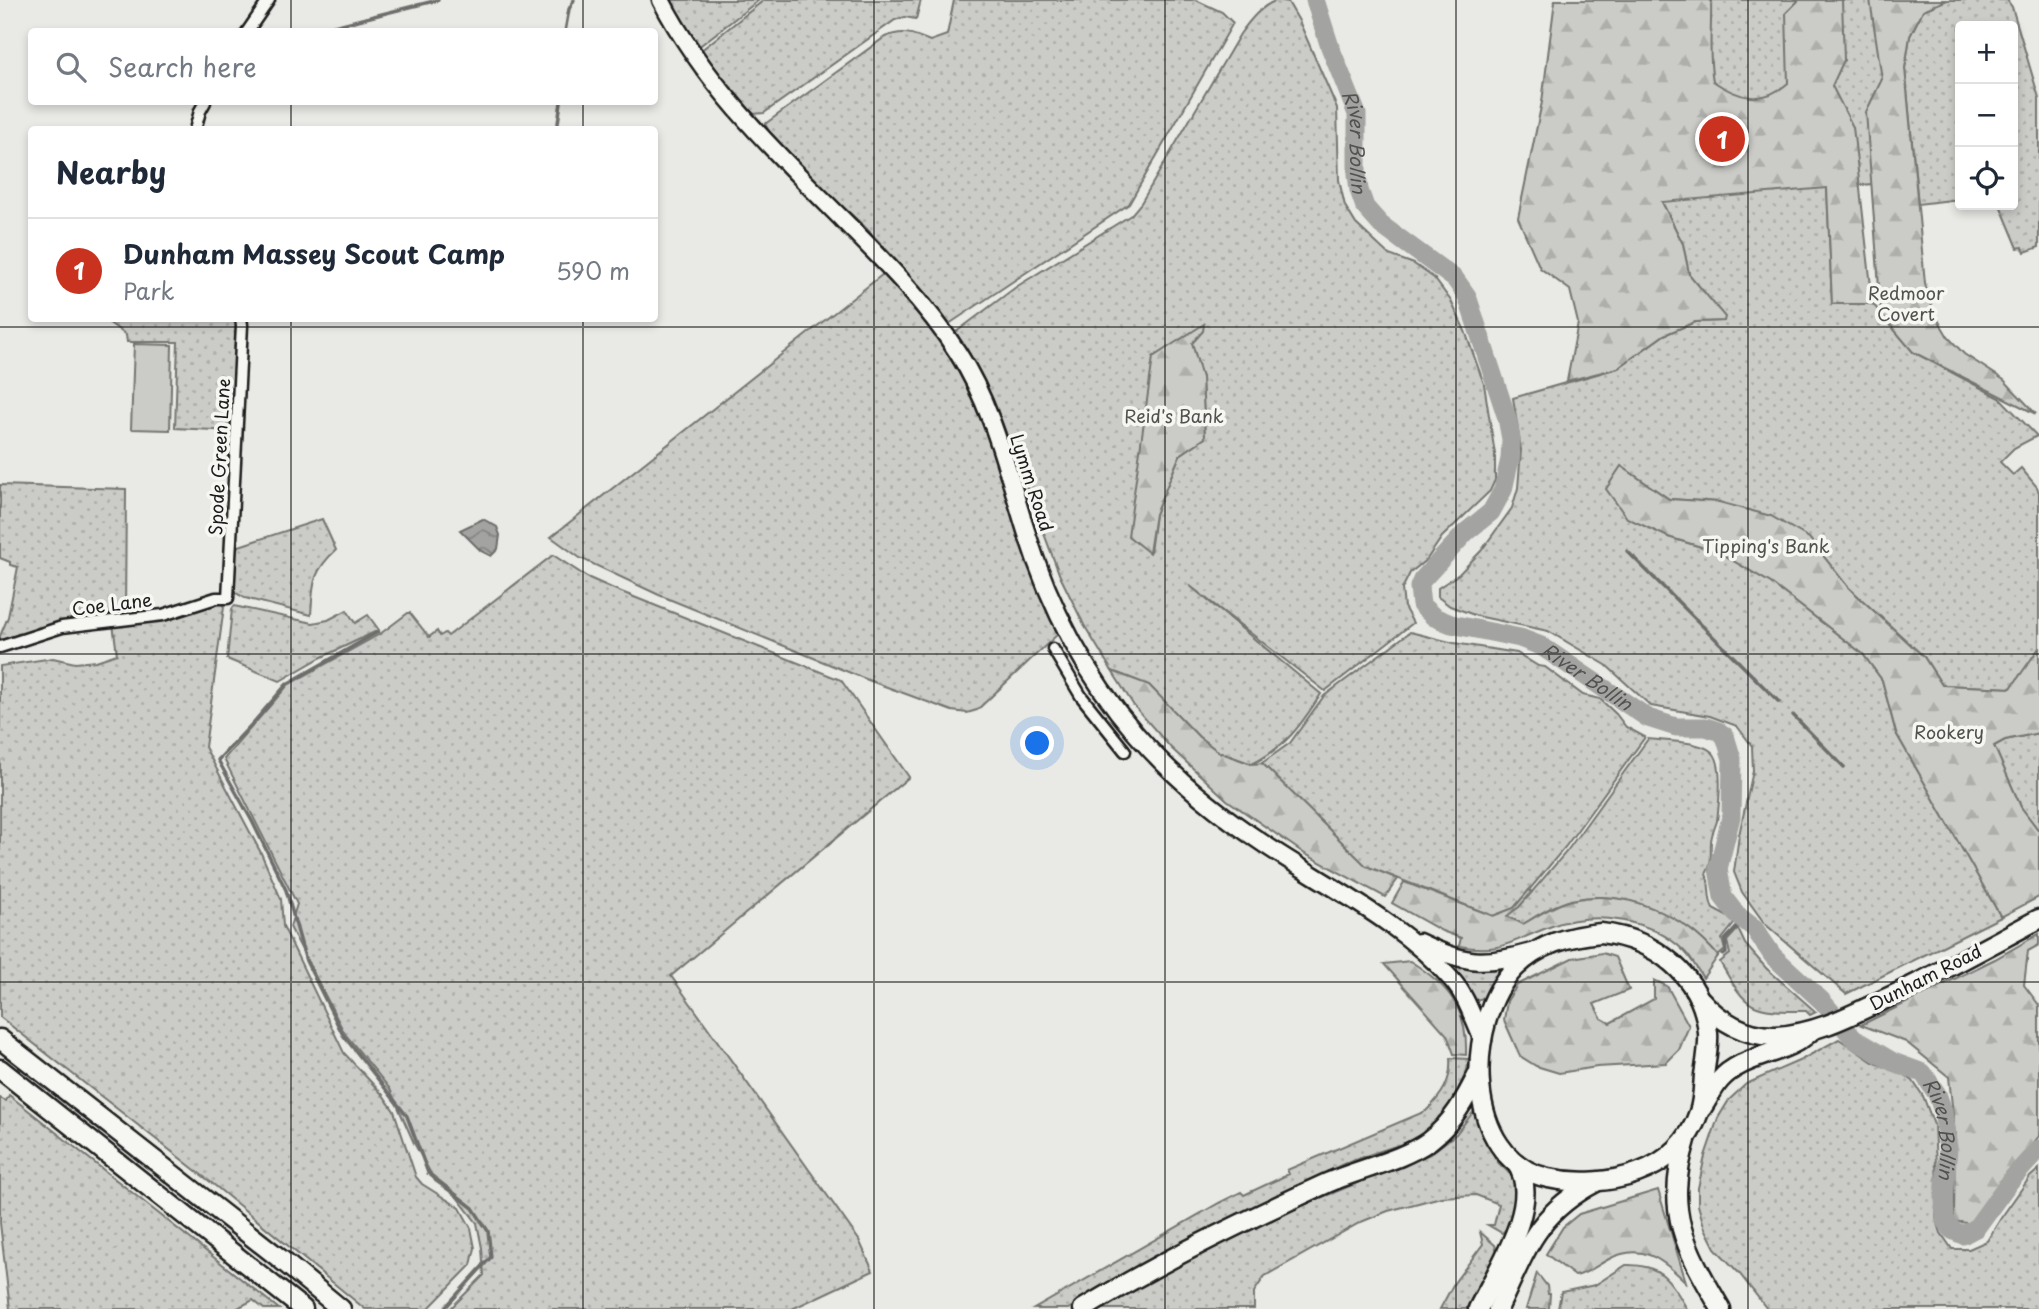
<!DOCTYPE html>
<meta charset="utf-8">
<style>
body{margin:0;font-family:"Playpen Sans",sans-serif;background:#f2f2f3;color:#1f2937}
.controls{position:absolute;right:21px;top:21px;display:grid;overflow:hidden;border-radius:7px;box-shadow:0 4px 10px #0003}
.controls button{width:63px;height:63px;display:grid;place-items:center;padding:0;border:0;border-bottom:2px solid #e0e1e3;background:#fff;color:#1f2937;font:35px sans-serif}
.you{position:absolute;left:1038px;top:744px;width:24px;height:24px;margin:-18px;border:5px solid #fff;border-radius:50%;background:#1a73e8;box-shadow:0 0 0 10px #1a73e833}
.badge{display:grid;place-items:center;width:46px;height:46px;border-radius:50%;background:#c8321e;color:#fff;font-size:23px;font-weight:700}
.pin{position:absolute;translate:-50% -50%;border:4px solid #fff;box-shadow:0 2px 7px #0006}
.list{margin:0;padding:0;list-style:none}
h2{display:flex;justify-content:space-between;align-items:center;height:91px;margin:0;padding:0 28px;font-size:30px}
h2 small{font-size:23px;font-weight:400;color:#747a83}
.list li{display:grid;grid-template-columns:46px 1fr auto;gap:21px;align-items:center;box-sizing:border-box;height:105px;padding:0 28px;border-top:2px solid #e0e1e3}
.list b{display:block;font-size:26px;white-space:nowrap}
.list p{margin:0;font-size:23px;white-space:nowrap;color:#747a83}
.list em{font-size:23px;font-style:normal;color:#747a83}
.icon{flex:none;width:38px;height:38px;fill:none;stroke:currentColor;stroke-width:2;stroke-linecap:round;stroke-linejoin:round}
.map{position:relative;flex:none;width:2039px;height:1309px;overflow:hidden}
.search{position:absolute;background:#fff;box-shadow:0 4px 10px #0003;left:28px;top:28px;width:630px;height:77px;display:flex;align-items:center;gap:18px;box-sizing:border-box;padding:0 24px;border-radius:7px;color:#747a83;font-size:26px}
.panel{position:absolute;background:#fff;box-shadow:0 4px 10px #0003;left:28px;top:126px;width:630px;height:196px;border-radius:7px}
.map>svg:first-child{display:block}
</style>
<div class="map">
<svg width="2039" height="1309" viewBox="0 0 2039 1309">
<defs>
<pattern id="green-dots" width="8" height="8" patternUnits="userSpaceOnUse" patternTransform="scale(1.75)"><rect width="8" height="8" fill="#cbcbc7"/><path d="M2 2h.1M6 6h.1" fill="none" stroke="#aeaeaa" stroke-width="1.8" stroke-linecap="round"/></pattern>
<pattern id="forest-firs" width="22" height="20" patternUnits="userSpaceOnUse" patternTransform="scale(1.75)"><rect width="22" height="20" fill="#cbcbc7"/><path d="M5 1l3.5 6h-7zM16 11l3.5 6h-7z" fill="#aeaeaa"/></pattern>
<pattern id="water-waves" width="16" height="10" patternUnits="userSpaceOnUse" patternTransform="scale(1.75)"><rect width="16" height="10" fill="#a3a3a1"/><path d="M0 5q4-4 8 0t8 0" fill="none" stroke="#848482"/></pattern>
</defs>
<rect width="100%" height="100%" fill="#e9e9e5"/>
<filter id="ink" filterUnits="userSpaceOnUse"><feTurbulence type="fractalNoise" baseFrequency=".0143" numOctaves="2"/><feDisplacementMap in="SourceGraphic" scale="14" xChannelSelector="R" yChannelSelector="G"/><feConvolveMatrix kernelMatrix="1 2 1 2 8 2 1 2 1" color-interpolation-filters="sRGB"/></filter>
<g filter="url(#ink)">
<!-- green -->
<g fill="url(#green-dots)" stroke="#747472" stroke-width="2" fill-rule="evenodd">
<path d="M670 0H759L697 48 676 16Z"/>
<path d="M764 0H921L916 19 905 17 895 20 764 113 753 114 699 52Z"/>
<path d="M954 0H1196L1222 12 1233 23 1129 204 949 324C922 290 894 256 863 225 831 194 786 166 765 124L885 37C903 30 912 33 930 41L947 35Z"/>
<path d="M1277 0 1288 2 1299 21 1337 108 1339 180 1345 206 1356 224 1389 255 1414 264 1434 278 1451 301 1465 331 1484 384 1495 454V480L1490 491 1442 537 1427 559 1410 573 1402 589 1404 607 1413 623 1325 691 1189 585 1321 694C1301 725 1286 747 1252 764L1219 752 1199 737 1149 685 1112 671 1084 625 1060 576 1000 417 956 332 1016 287 1131 215 1141 203 1240 34C1250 20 1261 6 1277 0ZM1204 325 1202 332 1192 343 1202 378 1205 438 1180 455 1155 514 1150 552 1153 357Z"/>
<path d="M1561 0H1913L1893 5 1907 181 1827 188 1832 303 1873 304 1913 352 2000 398 2037 436 2014 448 2000 462 2013 475 2021 468 2037 487 2039 493V648L2037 653 2011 688 1942 685 1924 657 1848 587 1809 538 1719 502 1669 499 1621 466 1668 537 1718 552 1771 583 1863 654 1882 680 1896 733 2001 917 1846 994 1765 924 1742 892 1734 872 1739 835 1753 771 1752 746 1737 726 1710 716 1651 706 1606 665 1548 631 1477 616 1450 606 1438 597V588L1459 574 1481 551 1512 508 1518 488 1521 450 1513 398 1618 368 1664 335 1695 322 1723 321 1689 274 1683 244Z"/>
<path d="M1947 0H2007L2012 7 2039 98V247L2025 252 2022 247 2018 248 2000 205H2013V26H1960V199L1918 204 1905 68 1910 36 1923 10Z"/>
<path d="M883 274 933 331 965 382 986 430 1059 633 977 710 967 713 952 711 868 680 659 595 580 558 551 537Z"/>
<path d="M104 319H237L239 335 232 431 175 428 178 342H127L126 335Z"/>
<path d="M0 485 126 489 125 615 0 643V636L8 617 18 567 10 565V562L0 558Z"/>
<path d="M322 519 336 550C312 572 313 584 311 615L245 598 234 592 236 547Z"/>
<path d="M553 555 587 577 614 589 841 680 909 777 671 976 859 1240 873 1271 792 1309H450L484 1275 482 1248 477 1223 456 1196 435 1181 414 1143 390 1089 345 1034 290 927 297 904 224 759 288 685 380 634 408 613H410L429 637 437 631 440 636 445 633 448 636Z"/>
<path d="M221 602 224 607 205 747 261 853 281 899 283 926 344 1053 383 1095 394 1111 416 1177 422 1184 460 1208 471 1228 475 1248 471 1265 428 1309H365L213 1184 0 1017V666L53 658 75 663 96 661 117 654 113 624 176 617Z"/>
<path d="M234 606 313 623 328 620 347 610 355 623 368 615 379 630 320 658 280 681 227 659 232 609Z"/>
<path d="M1410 632 1454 643 1517 653 1538 666 1545 667 1583 695 1600 699 1616 714 1626 727 1645 737 1566 846 1514 908 1493 916 1366 866 1262 763 1290 743 1324 696Z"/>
<path d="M2039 733V831L2021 807 1994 746 2005 740Z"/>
<path d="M1648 739C1664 741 1700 741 1712 752 1724 762 1719 805 1717 821 1715 828 1711 835 1711 842 1710 853 1713 864 1706 874 1711 885 1707 897 1713 909L1730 918 1734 924 1722 939 1725 950 1718 956C1685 916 1624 888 1572 900 1555 904 1537 915 1523 925L1506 916 1519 907 1567 851Z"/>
<path d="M1738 929 1745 944 1766 968 1816 1012 1810 1015 1806 1011C1750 1011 1748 1011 1720 962L1730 954 1727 941Z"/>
<path d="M1447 960 1499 966V970L1483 998 1476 1000Z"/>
<path d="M1839 1039 1873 1062 1905 1075 1913 1081 1923 1096 1934 1125 1937 1184 1936 1217 1941 1233 1952 1249H1969L1987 1241 2001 1218 2030 1177 2039 1169V1309H1767L1739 1273 1715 1248 1704 1226 1698 1205V1188L1705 1156 1718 1118 1729 1100 1746 1084 1801 1060Z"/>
<path d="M1450 1058 1469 1059 1467 1070 1457 1093 1458 1095 1443 1116 1430 1129 1414 1140 1350 1161 1294 1187 1106 1286 1068 1309H1034L1219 1203 1241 1192 1244 1195 1289 1174 1287 1170 1426 1111C1442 1095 1452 1081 1450 1058Z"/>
<path d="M9 1095 279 1309H264L253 1300 236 1309H10L0 1223V1098L6 1101Z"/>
<path d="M1474 1111C1482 1127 1488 1146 1497 1161 1502 1168 1512 1173 1515 1181 1520 1194 1513 1225 1502 1233L1488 1225H1494L1499 1204 1476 1195 1441 1197 1388 1211 1361 1222 1265 1276 1254 1292V1309H1098L1202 1251 1280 1214 1430 1154 1456 1134Z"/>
<path d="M1480 1232 1495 1245 1497 1251 1466 1309H1440L1454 1283 1483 1244Z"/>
<path d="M1626 1265C1662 1264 1670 1280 1687 1309H1558L1561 1292 1595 1285Z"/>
</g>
<!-- forest -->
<g fill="url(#forest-firs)" stroke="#747472" stroke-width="2">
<path d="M1555 0H1711C1712 27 1708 55 1713 81 1739 99 1763 105 1788 83L1786 13 1799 0H1842L1844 60 1832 86 1853 127 1873 304H1832L1827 188 1662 202 1683 244 1689 274 1725 317 1724 321 1695 322 1664 335 1618 368 1567 381 1578 323 1570 290 1540 268 1518 218 1542 102Z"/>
<path d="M1870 0H1947L1923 10 1910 36 1905 68 1925 283 1934 313 1948 337 1964 354 2004 380 2036 414 1913 352 1881 314 1866 112 1882 79Z"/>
<path d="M1204 324 1203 331 1192 343 1202 378 1205 438 1180 455 1155 514 1149 553 1128 536 1153 357Z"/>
<path d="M1621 466 1669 499 1719 502 1771 516 1809 538 1848 587 1924 657 1942 685 2011 688 2039 648V733L2005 740 1994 746 2021 807 2039 831V897L2001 917 1896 733 1882 680 1863 654 1771 583 1718 552 1668 537 1627 518 1606 489Z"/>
<path d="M1112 671 1149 685 1199 737 1219 752 1251 764 1262 763 1366 866 1398 879 1385 897 1305 854 1227 800 1171 748 1134 706Z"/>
<path d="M1404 882 1493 916 1514 908 1529 890 1532 892 1519 907 1507 916 1523 924C1537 916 1555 904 1572 900 1626 888 1684 915 1718 956L1703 978C1697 969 1692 959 1684 951 1651 918 1594 911 1552 926 1513 940 1503 954 1459 946L1461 938 1442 931 1392 903Z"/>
<path d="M2039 934V945L2028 951 2024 985 2039 1005V1136L1972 1224 1954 1221 1955 1134 1949 1077 1906 1042 1861 1025 1995 959Z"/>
<path d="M1602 953 1615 957 1629 990 1594 1004 1601 1018 1610 1023 1654 999V980L1667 986 1689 1026 1679 1050 1666 1063 1597 1067 1559 1073 1536 1066 1520 1056 1504 1020 1507 1001 1517 985 1572 958Z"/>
<path d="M1410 961C1448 985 1468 1008 1466 1055L1454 1054 1447 1035 1384 964Z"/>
<path d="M1658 1190 1686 1282C1663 1260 1642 1242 1609 1259 1597 1265 1589 1273 1575 1276L1546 1254 1563 1227 1579 1214Z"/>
<path d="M1537 1273 1547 1286 1548 1294H1550L1549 1309H1526Z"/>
</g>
<!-- pitch -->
<path fill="#cbcbc7" stroke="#747472" stroke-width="2" d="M134 344 172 345 170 430 131 429Z"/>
<!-- water -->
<path fill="url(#water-waves)" stroke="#6d6d6c" stroke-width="2" d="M483 519 497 527 500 535 498 549 491 556 481 551 460 530Z"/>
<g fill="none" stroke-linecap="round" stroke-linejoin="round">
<!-- stream -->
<g stroke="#6d6d6c" stroke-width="3.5">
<path d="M297 32 330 27 438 0"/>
<path d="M565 32 569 9 574 0"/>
<path d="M557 130 561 102"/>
<path d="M1627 551 1779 702"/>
<path d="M378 632 287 684 254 722 218 760 252 821 286 890 306 961 343 1035 407 1116 428 1173 473 1208 488 1231 491 1257 444 1309"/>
<path d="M1793 715 1844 767"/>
<path d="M1723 955 1726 953 1725 940 1744 920"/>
</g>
<!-- river -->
<path stroke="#a3a3a1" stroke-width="19" id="s1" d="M1315 0 1330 47 1357 114V174L1359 190 1365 207 1381 225 1455 279 1467 296 1507 418 1511 439 1510 459 1503 490 1491 512 1466 532 1422 580 1419 587 1421 605 1434 617 1451 624 1520 638 1541 646 1648 718 1676 727H1706L1718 731 1725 736 1732 759 1731 817 1718 869 1723 897 1736 914 1754 928 1773 956 1822 1001 1854 1039 1893 1062 1923 1073 1937 1094 1943 1111 1948 1148 1944 1198 1945 1219 1952 1230 1963 1235 1976 1228 2010 1181 2039 1149"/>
<defs>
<g id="street">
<path d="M247 32 269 0"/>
<path d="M195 130 200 111 205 102"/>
<path d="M0 647 62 627 163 615 216 598H228L242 325 241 318"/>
<path d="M1053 649 1081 696 1125 751"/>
</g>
<g id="primary">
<path d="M661 0C704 84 776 153 843 220 885 262 926 303 958 353 993 407 1007 471 1026 531 1049 605 1085 675 1136 734 1173 777 1217 813 1264 844 1327 886 1402 922 1452 980 1467 997 1473 1019 1483 1040"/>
<path d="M1419 942C1465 964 1483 966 1532 952"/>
</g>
<g id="highway">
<path d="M1601 933C1654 939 1703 975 1708 1033 1709 1046 1706 1062 1704 1075 1703 1087 1703 1101 1699 1112 1679 1174 1606 1190 1548 1178 1462 1160 1464 1020 1515 968 1539 944 1568 936 1601 933Z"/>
<path d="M1701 1000C1719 1021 1747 1037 1776 1036 1816 1034 1851 1015 1887 998 1938 974 1988 946 2039 919"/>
<path d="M0 1039 278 1257 341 1309"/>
<path d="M0 1069 303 1309"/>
<path d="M1702 1108C1708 1099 1713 1088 1720 1080 1741 1055 1786 1055 1810 1032"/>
<path d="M1686 1140C1664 1212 1685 1247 1721 1309"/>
<path d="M1083 1309C1161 1261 1242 1222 1325 1184 1358 1169 1401 1161 1429 1141 1453 1123 1466 1098 1479 1072"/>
<path d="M1478 1309C1496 1272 1544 1201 1516 1163"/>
<path d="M1498 1309C1526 1251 1535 1214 1596 1182"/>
</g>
</defs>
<!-- street casing -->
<use href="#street" stroke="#1c1c1c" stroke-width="15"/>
<!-- primary casing -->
<use href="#primary" stroke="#1c1c1c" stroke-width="21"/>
<!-- highway casing -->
<use href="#highway" stroke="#1c1c1c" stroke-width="23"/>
<!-- street -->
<use href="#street" stroke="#f6f6f2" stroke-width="10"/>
<!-- primary -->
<use href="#primary" stroke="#f6f6f2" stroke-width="16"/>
<!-- highway -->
<use href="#highway" stroke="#f6f6f2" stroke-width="18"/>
</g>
</g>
<!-- grid -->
<path fill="none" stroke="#1c1c1c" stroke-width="2" stroke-opacity="0.55" d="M291 0V32M583 0V32M874 0V1309M1165 0V1309M1456 0V1309M1748 0V1309M291 102V130M583 102V130M291 318V1309M583 318V1309M0 327H2039M0 654H2039M0 982H2039"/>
<g text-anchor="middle" stroke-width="7" stroke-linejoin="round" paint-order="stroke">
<!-- park labels -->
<g font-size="18" fill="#51514f" stroke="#f6f6f2">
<text x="1906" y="300">Redmoor<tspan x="1906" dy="21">Covert</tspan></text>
<text x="1174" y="423">Reid's Bank</text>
<text x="1766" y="553">Tipping's Bank</text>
<text x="1949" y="739">Rookery</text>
</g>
<!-- street labels -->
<g font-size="18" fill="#1c1c1c" stroke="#f6f6f2">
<text transform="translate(220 457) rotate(-87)" y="6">Spode Green Lane</text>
<text transform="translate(1031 483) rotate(72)" y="6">Lymm Road</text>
<text transform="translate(112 605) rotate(-7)" y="6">Coe Lane</text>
<text transform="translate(1926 978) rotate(-27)" y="6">Dunham Road</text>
</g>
<!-- water labels -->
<g font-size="19" font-style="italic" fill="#525251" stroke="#f6f6f2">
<text dy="7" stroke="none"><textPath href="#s1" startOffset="149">River Bollin</textPath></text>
<text dy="7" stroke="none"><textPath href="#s1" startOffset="886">River Bollin</textPath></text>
<text dy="7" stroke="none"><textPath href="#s1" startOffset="1536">River Bollin</textPath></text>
</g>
</g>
</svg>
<div class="controls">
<button>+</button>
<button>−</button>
<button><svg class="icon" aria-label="locate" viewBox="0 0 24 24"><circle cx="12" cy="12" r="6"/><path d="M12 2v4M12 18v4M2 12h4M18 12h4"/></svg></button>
</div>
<div class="you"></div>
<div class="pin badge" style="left:1722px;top:139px">1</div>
<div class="search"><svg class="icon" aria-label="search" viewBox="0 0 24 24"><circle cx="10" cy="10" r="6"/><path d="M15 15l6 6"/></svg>Search here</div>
<section class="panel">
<h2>Nearby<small></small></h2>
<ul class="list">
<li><span class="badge">1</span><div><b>Dunham Massey Scout Camp</b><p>Park</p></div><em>590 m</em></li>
</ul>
</section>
</div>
